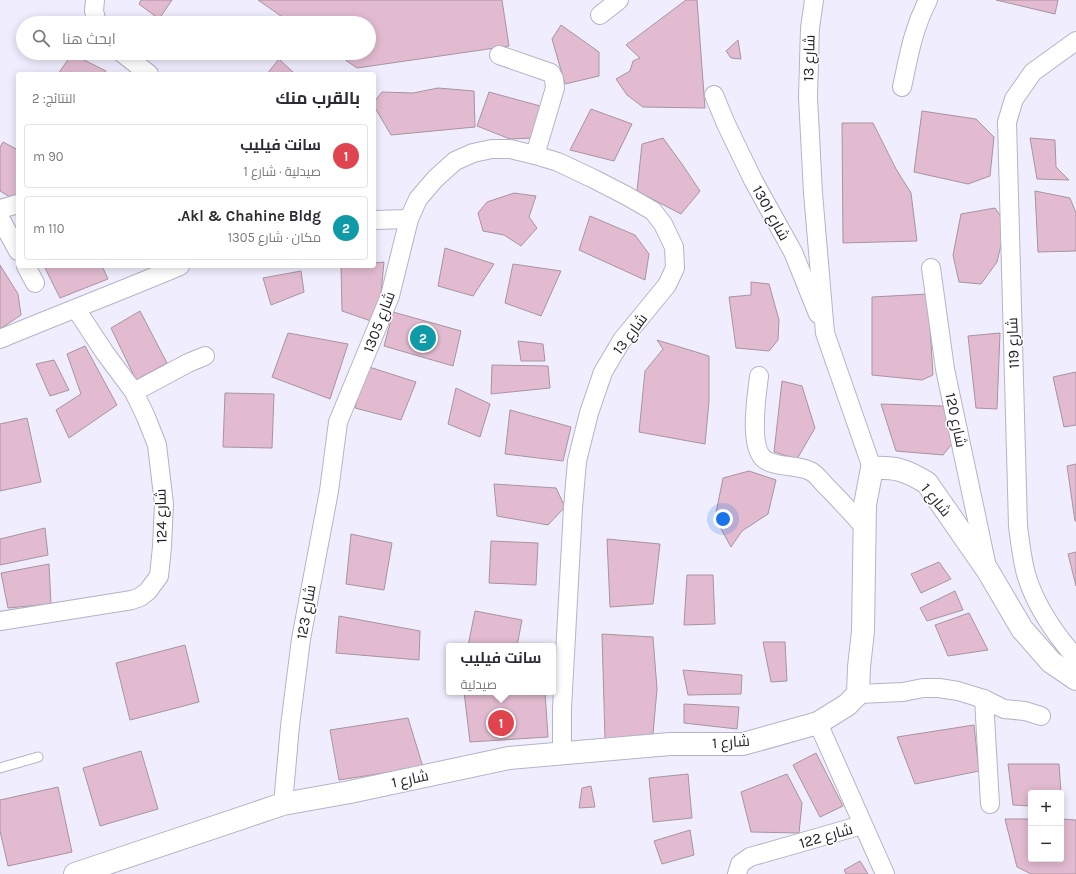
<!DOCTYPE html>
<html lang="ar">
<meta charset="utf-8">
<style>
body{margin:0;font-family:Karla,Cairo,sans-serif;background:#f2f2f3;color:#2b2b33;direction:rtl}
.controls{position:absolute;right:12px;bottom:12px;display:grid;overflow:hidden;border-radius:4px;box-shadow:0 2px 10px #0003}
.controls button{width:36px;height:36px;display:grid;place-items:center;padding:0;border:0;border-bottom:1px solid #e1e1e2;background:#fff;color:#2b2b33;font:20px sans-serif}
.you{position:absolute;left:723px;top:519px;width:14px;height:14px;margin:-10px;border:3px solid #fff;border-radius:50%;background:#1a73e8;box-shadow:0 0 0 6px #1a73e833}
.badge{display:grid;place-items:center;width:26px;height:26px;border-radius:50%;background:#b45309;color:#fff;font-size:13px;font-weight:700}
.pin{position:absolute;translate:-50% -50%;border:2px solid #fff;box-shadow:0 1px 4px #0006}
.popup{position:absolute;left:446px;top:643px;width:110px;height:52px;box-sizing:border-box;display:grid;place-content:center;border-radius:4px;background:#fff;filter:drop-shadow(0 1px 3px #0005);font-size:13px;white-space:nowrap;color:#7c7c81}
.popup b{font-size:15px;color:#2b2b33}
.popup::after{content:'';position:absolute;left:50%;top:100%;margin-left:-8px;border:8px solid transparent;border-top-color:#fff}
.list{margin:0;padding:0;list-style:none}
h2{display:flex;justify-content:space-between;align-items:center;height:52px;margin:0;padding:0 16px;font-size:17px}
h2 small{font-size:13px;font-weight:400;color:#7c7c81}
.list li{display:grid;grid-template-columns:26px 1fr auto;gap:12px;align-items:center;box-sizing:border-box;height:64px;margin:0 8px 8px;padding:0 8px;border:1px solid #e1e1e2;border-radius:4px}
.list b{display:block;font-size:15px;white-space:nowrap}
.list p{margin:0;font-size:13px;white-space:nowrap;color:#7c7c81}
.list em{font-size:13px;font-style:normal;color:#7c7c81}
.icon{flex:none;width:22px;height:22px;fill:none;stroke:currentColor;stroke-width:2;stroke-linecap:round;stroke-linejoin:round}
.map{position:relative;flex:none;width:1076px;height:874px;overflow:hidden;direction:ltr}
.search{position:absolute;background:#fff;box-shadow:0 2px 10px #0003;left:16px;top:16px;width:360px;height:44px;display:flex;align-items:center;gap:10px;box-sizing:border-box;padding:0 14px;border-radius:22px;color:#7c7c81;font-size:15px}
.panel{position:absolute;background:#fff;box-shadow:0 2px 10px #0003;left:16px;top:72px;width:360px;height:196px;border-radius:4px;direction:rtl}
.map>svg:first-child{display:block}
</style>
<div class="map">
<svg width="1076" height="874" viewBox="0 0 1076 874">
<rect width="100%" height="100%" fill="#f0eefe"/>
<!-- building -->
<g fill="#e2bbd0" stroke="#a7949e">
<path d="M141 0H172L159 19 139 4Z"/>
<path d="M258 0H502L509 46 357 68 335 53H369V23H291Z"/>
<path d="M686 0H697L705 108 643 107 627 95 616 79 630 71 633 61 640 58 626 45Z"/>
<path d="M996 0H1058L1055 14Z"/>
<path d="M561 25 599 52V76L565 84 552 39Z"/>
<path d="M738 40 741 59 731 58 726 51Z"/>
<path d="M72 54 106 71 104 74H58Z"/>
<path d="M279 59 295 74H267Z"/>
<path d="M438 88 474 91 475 127 391 135 374 106V102L382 92 413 93Z"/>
<path d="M489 92 544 107 533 138 510 139 477 126Z"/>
<path d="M591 109 632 124 614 161 570 150Z"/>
<path d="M922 111 976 119 994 137 990 176 968 184 914 172Z"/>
<path d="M842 123H873L896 169 911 193 917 241 843 243Z"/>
<path d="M663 138 682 164 700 191 681 214 637 191 642 144Z"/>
<path d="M1030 138 1055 140 1056 167 1069 180 1037 179Z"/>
<path d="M3 142 18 150V202L0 191V147Z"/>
<path d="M1035 191 1070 198 1076 213V251L1038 252Z"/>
<path d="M514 193 536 196 529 217 537 228 521 246 504 235 483 231 478 213 487 202Z"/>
<path d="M995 208 1006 224 997 262 981 284 959 282 953 255 961 214Z"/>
<path d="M590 216 635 235 649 254 645 280 579 250Z"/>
<path d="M445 248 494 264 473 296 438 286Z"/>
<path d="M384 262 381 293 374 322 342 311 341 266H374V263Z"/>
<path d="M513 264 561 271 541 316 505 303Z"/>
<path d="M0 265 18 294 21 315 0 329Z"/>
<path d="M44 266H102L108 279 60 298Z"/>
<path d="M301 271 304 292 271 305 263 278Z"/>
<path d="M751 282 769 284 779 320 778 340 769 351 736 348 729 297 751 295Z"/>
<path d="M928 294 933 375 922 380 872 375V297Z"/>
<path d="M140 311 167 363 136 380 111 328Z"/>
<path d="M393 312 461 331 453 366 384 346Z"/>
<path d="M288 333 348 344 330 399 272 377Z"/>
<path d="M1000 333 997 409 976 408 968 336Z"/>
<path d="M657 340 709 356V401L705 444 639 432 645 371 663 349Z"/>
<path d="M518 341 543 344 545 361H521Z"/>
<path d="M85 346 117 405 69 438 56 410 81 394 67 354Z"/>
<path d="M54 360 69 390 50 396 36 364Z"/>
<path d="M492 365 548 366 550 388 491 394Z"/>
<path d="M366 366 416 382 401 420 355 408Z"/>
<path d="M1076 372V425L1064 427 1053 377Z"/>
<path d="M782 381 802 386 815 428 797 459 774 452Z"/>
<path d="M456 388 490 404 480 437 448 424Z"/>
<path d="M225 393 274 394 272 448 223 447Z"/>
<path d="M881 404 943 406 955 440 943 455 896 451Z"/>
<path d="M510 410 571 427 563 461 505 454Z"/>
<path d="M27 418 41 482 0 491V424Z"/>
<path d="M1076 464V521H1075L1067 466Z"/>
<path d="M749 471 776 480 768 514 742 531 731 547 715 518 723 478Z"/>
<path d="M494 484 556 488 565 507 548 525 497 516Z"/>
<path d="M45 528 48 555 0 565V539Z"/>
<path d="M351 534 392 543 384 590 346 584Z"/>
<path d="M607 539 660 544 653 604 610 607Z"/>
<path d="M491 541 538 543 536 585 489 583Z"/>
<path d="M1076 552V586L1068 554Z"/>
<path d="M939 562 951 579 921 593 911 574Z"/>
<path d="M49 564 51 604 8 608 1 573Z"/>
<path d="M687 575H713L715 624 684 625Z"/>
<path d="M955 591 963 610 927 621 920 608Z"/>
<path d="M475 611 522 620 517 646H468Z"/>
<path d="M969 613 988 650 948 656 935 625Z"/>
<path d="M339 616 420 631 419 660 336 653Z"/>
<path d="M602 634 653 637 657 689 653 734 605 739Z"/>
<path d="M763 642H785L787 681 771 682Z"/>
<path d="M185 645 199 702 130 720 116 663Z"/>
<path d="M683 670 742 675 741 694 688 695Z"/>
<path d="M464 692H545L548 737 470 742Z"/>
<path d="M684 704 739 707 737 729 684 723Z"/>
<path d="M408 718 423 767 339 780 330 730Z"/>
<path d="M974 725 979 771 915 784 897 737Z"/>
<path d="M141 751 158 809 100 826 83 768Z"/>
<path d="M816 753 843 806 820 817 793 765Z"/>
<path d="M1008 764H1059L1062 807H1061V793H1031V806L1013 805Z"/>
<path d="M688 774 692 818 653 822 649 778Z"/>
<path d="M787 774 802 803 799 833 751 832 741 792Z"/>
<path d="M591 786 595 807 579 808 582 788Z"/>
<path d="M58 787 72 852 8 866 0 831V800Z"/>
<path d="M1005 819H1031V859H1061V819L1076 820V874H1031L1017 867Z"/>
<path d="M690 830 694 855 662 864 654 841Z"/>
<path d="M860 861 868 874H846L844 870Z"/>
</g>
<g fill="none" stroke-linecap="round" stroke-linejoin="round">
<defs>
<path id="service" d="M0 768 38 757"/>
<g id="minor">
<path d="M95 0 94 11 97 23"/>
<path d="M814 0 810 28 808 97 813 193 825 333 872 468"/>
<path d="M600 15 619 0"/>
<path d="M1076 41 1033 72 1014 99 1007 122 1018 526C1020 542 1022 559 1026 574 1035 605 1055 634 1076 658"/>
<path d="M122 53 149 74"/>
<path d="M499 55 551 73 554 79 555 88 535 155"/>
<path d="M902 87C909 55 913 29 928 0"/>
<path d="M714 95 726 124 753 180 793 252 818 314"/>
<path d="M0 209 18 204"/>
<path d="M0 218 18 251"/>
<path d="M374 220 409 219"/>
<path d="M26 266 35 283"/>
<path d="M931 268 945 369 987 567"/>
<path d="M0 339C60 314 121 291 180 266"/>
<path d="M759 376C757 395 747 451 767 461 780 468 798 464 812 472 817 475 821 481 825 485 839 499 852 513 865 528"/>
<path d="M134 392 188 363 205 356"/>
<path d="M0 621 132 600 140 597 148 591 159 576 162 547 164 504 157 445 146 417 134 392 105 353 76 309"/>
<path d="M858 694 903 692 923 688H939L958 691 984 699 1004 709 1025 711 1041 716"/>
<path d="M984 699 990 804"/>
<path d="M818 723 885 874"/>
<path d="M283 804 290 726 301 639 329 491 338 422 390 296 409 219 418 199 435 179 455 161 473 153 492 149H510L535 155 558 162 594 179 627 196 653 211 663 224 674 247 675 268 667 285 622 340 603 372 589 413 577 461 573 508 562 709V752"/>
<path d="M737 874 740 864 750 857 862 825"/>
</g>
<path id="tertiary" d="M75 874 283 804 350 792 509 758 670 744H743L818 723 847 705 858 694 859 667 863 631 865 505 872 468C896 467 906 470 927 483L988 571 1022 629 1051 662 1076 679"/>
</defs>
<!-- service casing -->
<use href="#service" stroke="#b5b3c6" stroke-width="11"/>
<!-- minor casing -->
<use href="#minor" stroke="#b5b3c6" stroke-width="20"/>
<!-- tertiary casing -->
<use href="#tertiary" stroke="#b5b3c6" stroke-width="24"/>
<!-- service -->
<use href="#service" stroke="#fff" stroke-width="9"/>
<!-- minor -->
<use href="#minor" stroke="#fff" stroke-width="18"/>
<!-- tertiary -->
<use href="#tertiary" stroke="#fff" stroke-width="22"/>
</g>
<g text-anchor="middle" stroke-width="3" stroke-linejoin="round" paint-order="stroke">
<!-- street labels -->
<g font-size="15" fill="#24242b" stroke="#fefefe">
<text transform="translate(809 58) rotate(-88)" y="5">شارع 13</text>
<text transform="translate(771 213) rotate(61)" y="5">شارع 1301</text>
<text transform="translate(379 322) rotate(-69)" y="5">شارع 1305</text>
<text transform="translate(630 334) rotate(-53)" y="5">شارع 13</text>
<text transform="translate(1013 343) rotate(-92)" y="5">شارع 119</text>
<text transform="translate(956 420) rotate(78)" y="5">شارع 120</text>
<text transform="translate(936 500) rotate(51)" y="5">شارع 1</text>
<text transform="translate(161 516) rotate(-91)" y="5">شارع 124</text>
<text transform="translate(306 612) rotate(-80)" y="5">شارع 123</text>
<text transform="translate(731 742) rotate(-4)" y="5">شارع 1</text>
<text transform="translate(410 779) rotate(-12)" y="5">شارع 1</text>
<text transform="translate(826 836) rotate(-16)" y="5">شارع 122</text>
</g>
</g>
</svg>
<div class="controls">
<button>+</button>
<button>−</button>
</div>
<div class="you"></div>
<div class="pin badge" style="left:501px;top:723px;background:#e0444e">1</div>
<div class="popup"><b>سانت فيليب</b>صيدلية</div>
<div class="pin badge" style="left:423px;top:338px;background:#0f9aa8">2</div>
<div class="search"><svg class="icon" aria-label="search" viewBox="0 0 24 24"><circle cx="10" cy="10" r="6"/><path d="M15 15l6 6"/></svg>ابحث هنا</div>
<section class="panel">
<h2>بالقرب منك<small>النتائج: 2</small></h2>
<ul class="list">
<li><span class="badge" style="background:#e0444e">1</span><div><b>سانت فيليب</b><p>صيدلية · شارع 1</p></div><em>90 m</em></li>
<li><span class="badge" style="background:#0f9aa8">2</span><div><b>Akl &amp; Chahine Bldg.</b><p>مكان · شارع 1305</p></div><em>110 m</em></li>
</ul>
</section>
</div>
